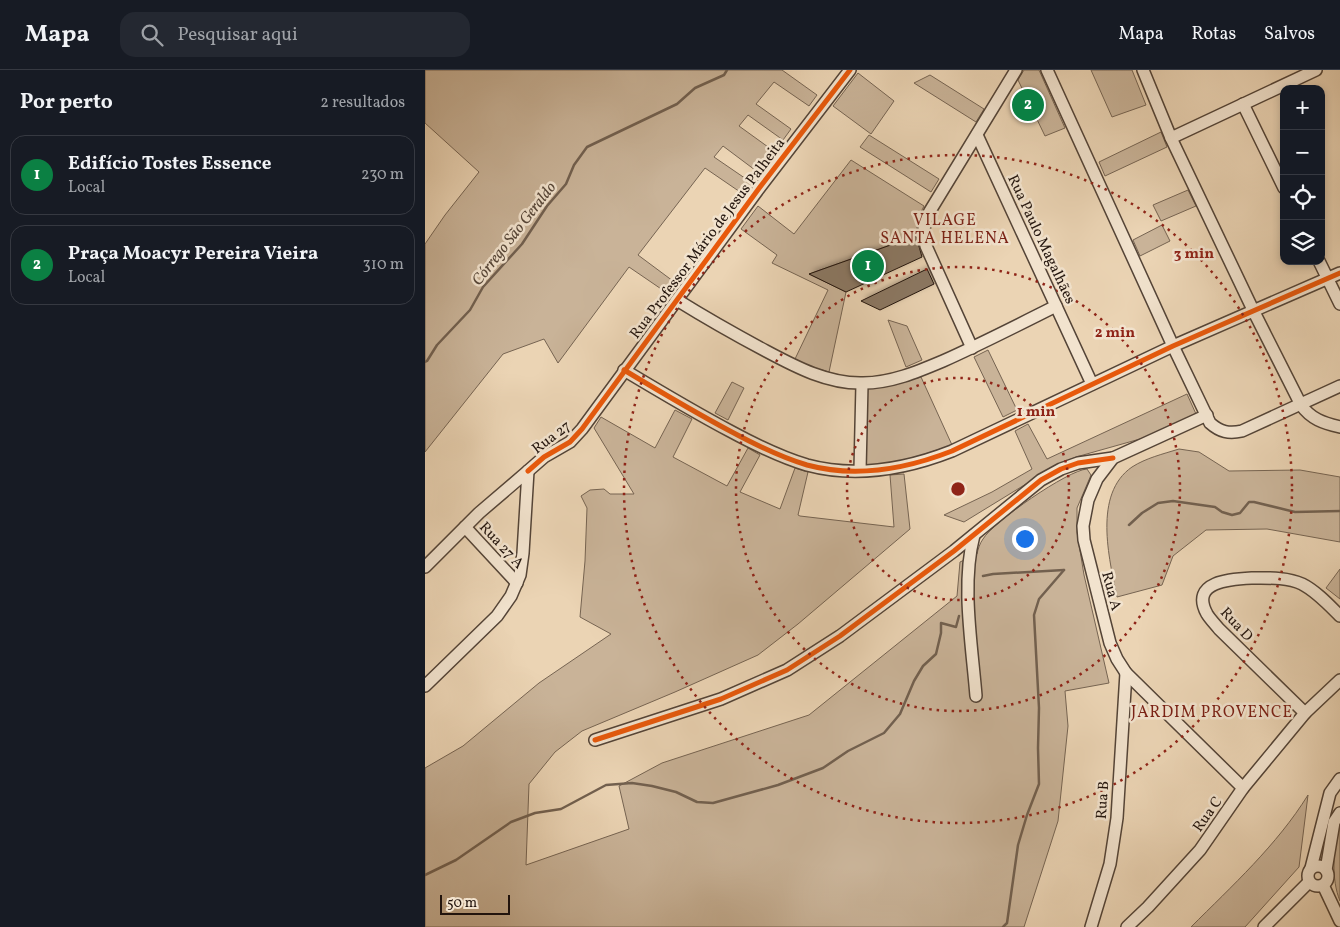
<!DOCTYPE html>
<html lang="pt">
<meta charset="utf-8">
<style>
body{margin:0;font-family:Vollkorn,serif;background:#242831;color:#f1f3f6}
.controls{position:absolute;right:15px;top:15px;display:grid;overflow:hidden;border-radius:10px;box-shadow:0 2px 8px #0003}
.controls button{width:45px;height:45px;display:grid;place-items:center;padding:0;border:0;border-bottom:1px solid #363941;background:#171b24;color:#f1f3f6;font:25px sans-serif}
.scale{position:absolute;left:15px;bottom:12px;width:70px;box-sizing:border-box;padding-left:5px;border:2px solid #22140d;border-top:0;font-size:14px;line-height:18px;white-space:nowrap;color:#22140d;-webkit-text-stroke:4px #f2e3ce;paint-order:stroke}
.you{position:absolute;left:599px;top:468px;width:18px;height:18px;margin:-12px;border:4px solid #fff;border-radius:50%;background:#1a73e8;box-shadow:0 0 0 8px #1a73e833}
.badge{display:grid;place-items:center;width:32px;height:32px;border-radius:50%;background:#0b8043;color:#fff;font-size:16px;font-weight:700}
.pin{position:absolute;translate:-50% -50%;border:2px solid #fff;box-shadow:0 1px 5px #0006}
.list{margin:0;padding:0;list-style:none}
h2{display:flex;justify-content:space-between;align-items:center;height:65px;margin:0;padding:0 20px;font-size:21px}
h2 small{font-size:16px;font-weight:400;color:#9ea1a6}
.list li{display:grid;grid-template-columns:32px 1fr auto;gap:15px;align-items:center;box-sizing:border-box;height:80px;margin:0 10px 10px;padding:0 10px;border:1px solid #363941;border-radius:15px}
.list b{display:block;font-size:19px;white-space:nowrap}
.list p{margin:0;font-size:16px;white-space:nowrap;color:#9ea1a6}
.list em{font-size:16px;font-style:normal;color:#9ea1a6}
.icon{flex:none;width:28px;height:28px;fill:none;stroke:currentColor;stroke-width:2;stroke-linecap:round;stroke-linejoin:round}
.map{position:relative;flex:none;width:915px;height:857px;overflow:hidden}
header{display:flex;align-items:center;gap:30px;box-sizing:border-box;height:70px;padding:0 25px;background:#171b24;border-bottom:1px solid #363941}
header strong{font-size:24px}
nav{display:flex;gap:28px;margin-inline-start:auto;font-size:18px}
.search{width:350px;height:45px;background:#242831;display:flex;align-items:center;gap:12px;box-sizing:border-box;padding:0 18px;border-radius:15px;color:#9ea1a6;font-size:19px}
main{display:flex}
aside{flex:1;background:#171b24}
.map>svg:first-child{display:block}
</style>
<header>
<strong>Mapa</strong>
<div class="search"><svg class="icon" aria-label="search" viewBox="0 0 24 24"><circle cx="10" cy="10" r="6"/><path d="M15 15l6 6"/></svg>Pesquisar aqui</div>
<nav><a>Mapa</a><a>Rotas</a><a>Salvos</a></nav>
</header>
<main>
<aside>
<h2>Por perto<small>2 resultados</small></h2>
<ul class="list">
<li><span class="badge">1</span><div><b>Edifício Tostes Essence</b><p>Local</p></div><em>230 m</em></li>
<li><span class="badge">2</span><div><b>Praça Moacyr Pereira Vieira</b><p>Local</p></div><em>310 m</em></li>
</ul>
</aside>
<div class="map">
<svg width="915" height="857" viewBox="0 0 915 857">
<defs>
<filter id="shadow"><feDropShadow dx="3.5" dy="-3.5" stdDeviation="2.5" flood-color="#0004"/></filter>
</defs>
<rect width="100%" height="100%" fill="#ebd4b4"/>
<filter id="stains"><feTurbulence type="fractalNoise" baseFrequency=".004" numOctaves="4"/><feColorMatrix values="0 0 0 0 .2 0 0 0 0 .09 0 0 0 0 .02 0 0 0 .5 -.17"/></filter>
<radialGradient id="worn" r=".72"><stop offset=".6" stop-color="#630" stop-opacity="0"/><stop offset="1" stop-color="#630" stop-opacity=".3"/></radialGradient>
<!-- green -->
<g fill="#c9b398" stroke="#766452">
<path d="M0 0H357L392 25 384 36 349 12 331 34 366 59 358 70 323 45 314 56 350 82 334 103 298 76 289 87 327 113 318 124 280 98 213 185 252 214 245 225 204 197 133 293 119 269 78 284 0 382V174L20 145 54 102 0 53Z"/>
<path d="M599 0H614L640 58 620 66 593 10Z"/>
<path d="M666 0H707L721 35 687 47Z"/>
<path d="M433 3 469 31 446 64 408 36Z"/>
<path d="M505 5 559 39 551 52 489 13Z"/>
<path d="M736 62 742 77 680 106 674 92Z"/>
<path d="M444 65 514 109 506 122 435 77Z"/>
<path d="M426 90 499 136 493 148 491 166 384 204 421 222 404 302 386 297 370 289 403 220 347 193 352 185 316 159 333 136 369 164Z"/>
<path d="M763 120 771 136 736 151 728 135Z"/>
<path d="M737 155 745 171 715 186 708 170Z"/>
<path d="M463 250 482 256 497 290 481 297Z"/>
<path d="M563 280 592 340 578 347 549 287Z"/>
<path d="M496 307 527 375 483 390 441 396 442 318 474 313Z"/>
<path d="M307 312 319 318 303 350 290 343Z"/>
<path d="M762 324 771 344 722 367 651 387 632 395 539 452 519 445 567 422 607 399 590 361 603 354 622 389Z"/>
<path d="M250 340 267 349 248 387 302 416 323 378 335 385 315 422 355 439 370 398 383 402 373 445 375 446 469 457 465 405 479 404 485 459 373 554 333 585 250 622 157 661 130 682 104 714 101 795 204 759 194 716 237 693 384 645 532 526 535 492 552 484C553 479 555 473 558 469 568 452 643 400 662 399L666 405 652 438V462L659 505 684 613 640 621 643 656 633 751 599 857H0V698L38 676 114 613 186 564 155 547 160 491 162 438 156 426 165 420 179 419 185 424H209L169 358 176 347 230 378Z"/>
<path d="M754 379 774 382 804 401 875 400 915 407V472L842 459 781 460 748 486 737 515 692 527C684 488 668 424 707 397 721 388 738 384 754 379Z"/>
<path d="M915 499V529L901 518Z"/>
<path d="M883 725 874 797 820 857H766C807 816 852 775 883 725Z"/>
<path d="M915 757V831C906 809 908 779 915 757Z"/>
</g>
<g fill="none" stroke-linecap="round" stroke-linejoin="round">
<!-- stream -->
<g stroke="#72604f" stroke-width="2.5">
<path d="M0 292 2 291 12 275 45 240 58 217 97 174 122 136 141 114 149 95 162 77 252 34 270 18 299 5 302 0"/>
<path d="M704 455 717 443 733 433 748 431 790 437 797 442 807 445 815 443 824 432H829L870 442 915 441"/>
<path d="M558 506 568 504 639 500"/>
<path d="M0 805 31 790 86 752 110 743 136 739 181 715 207 713 227 716 251 722 272 732 288 733 353 715 398 698 423 681 459 663 475 644 489 611 498 596 511 584 516 563V553L531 557 534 546"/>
<path d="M578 857 582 853 593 775 602 745 614 714 613 678 614 638 609 545 614 529 639 500"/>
</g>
</g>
<!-- building -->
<g fill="#8b7864" stroke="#22140d" filter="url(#shadow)">
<path d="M491 166 497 187 421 222 384 204Z"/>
<path d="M502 199 509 214 455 240 436 231Z"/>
</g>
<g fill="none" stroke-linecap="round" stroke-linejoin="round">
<defs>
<g id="minor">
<path d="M622 0 748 276 785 353C795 362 804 364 817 361L915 316"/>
<path d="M718 0 746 68 829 242 876 335C886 349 898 353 915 357"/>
<path d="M818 34 859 118"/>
<path d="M552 65 667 314"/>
<path d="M746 68 891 0"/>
<path d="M894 191 915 234"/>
<path d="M252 230C281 248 311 265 341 281 371 297 403 314 438 313 466 313 492 302 518 291 556 274 593 255 631 236"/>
<path d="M547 278 501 176C497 163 499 153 505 141L591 0"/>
<path d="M199 300C234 321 269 342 305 361 329 374 355 387 382 395 430 408 481 399 527 381L748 276 915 203"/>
<path d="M782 345 688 388 672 409 663 430 658 456 659 470 685 573 692 589 701 603 818 718"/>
<path d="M435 400 437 314"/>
<path d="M103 401 119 387 145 372 157 359 335 117 425 0"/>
<path d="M40 457 92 513"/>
<path d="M549 465C536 514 547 575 551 626"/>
<path d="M0 497 54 443 103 401 98 483 95 505 86 526 72 546 0 616"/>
<path d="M880 643 794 559C790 554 785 549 782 544 764 511 807 509 827 508 843 508 862 507 877 514 891 521 904 535 915 546"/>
<path d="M170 670 296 629 362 600 415 566 529 481 616 410 636 399 653 393 688 388"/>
<circle cx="893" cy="806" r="10"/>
<path d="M886 798 905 723 915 709"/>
<path d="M901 800 909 752 915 743"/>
<path d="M898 815 915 851"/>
<path d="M666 857 685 794 692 748 701 603"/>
<path d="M702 857 723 837 775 780 818 718 880 643 915 610"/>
<path d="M839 857 884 812"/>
</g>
</defs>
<!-- minor casing -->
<use href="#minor" stroke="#544437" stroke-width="14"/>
<!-- minor -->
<use href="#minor" stroke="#f2e3ce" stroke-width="11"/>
<defs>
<g id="cycleway">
<path d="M199 300C234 321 269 342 305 361 329 374 355 387 382 395 430 408 481 399 527 381L748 276 915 203"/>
<path d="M103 401 119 387 145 372 157 359 335 117 425 0"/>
<path d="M170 670 296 629 362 600 415 566 529 481 616 410 636 399 653 393 688 388"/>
</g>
</defs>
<!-- cycleway casing -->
<use href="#cycleway" stroke="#f2e3ce" stroke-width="8"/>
<!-- cycleway -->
<use href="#cycleway" stroke="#e8590c" stroke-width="5"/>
</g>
<!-- distance rings -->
<g fill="none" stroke="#8f2418" stroke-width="2.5" stroke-dasharray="2.5 5">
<circle cx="533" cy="419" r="111"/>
<circle cx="533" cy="419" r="222"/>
<circle cx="533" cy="419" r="334"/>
</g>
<g text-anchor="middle" stroke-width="5" stroke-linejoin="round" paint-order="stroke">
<!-- street labels -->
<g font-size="15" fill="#22140d" stroke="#f2e3ce">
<text transform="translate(282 168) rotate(-53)" y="5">Rua Professor Mário de Jesus Palheita</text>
<text transform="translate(617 169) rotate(65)" y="5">Rua Paulo Magalhães</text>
<text transform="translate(126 367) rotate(-37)" y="5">Rua 27</text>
<text transform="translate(77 475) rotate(47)" y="5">Rua 27 A</text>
<text transform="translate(687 521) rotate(75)" y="5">Rua A</text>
<text transform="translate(812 554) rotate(47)" y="5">Rua D</text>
<text transform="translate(677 730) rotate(-86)" y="5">Rua B</text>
<text transform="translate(782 744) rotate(-55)" y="5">Rua C</text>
</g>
<!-- neighbourhood labels -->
<g font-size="16" letter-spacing="1" fill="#7a1f14" stroke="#f2e3ce">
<text x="520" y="155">VILAGE<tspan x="520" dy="18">SANTA HELENA</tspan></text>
<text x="787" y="647">JARDIM PROVENCE</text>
</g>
<!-- water labels -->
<g font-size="16" font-style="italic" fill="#574739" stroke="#f2e3ce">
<text transform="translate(88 163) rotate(-52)" y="6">Córrego São Geraldo</text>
</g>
</g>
<circle cx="533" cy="419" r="8" fill="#8f2418" stroke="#f2e3ce" stroke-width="2.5"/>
<g font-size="15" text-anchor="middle" font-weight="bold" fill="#8f2418" stroke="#f2e3ce" stroke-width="5" stroke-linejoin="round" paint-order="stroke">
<text x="769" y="188">3 min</text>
<text x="690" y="267">2 min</text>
<text x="611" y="346">1 min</text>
</g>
<rect width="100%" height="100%" filter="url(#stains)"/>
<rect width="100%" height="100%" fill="url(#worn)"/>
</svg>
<div class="controls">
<button>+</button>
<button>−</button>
<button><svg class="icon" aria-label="locate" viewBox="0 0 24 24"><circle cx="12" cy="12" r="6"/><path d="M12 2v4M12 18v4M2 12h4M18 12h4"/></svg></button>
<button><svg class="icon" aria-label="layers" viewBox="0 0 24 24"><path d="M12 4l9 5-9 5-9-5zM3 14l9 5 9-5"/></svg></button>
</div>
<div class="scale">50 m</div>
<div class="you"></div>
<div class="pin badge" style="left:443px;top:196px">1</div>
<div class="pin badge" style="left:603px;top:35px">2</div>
</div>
</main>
